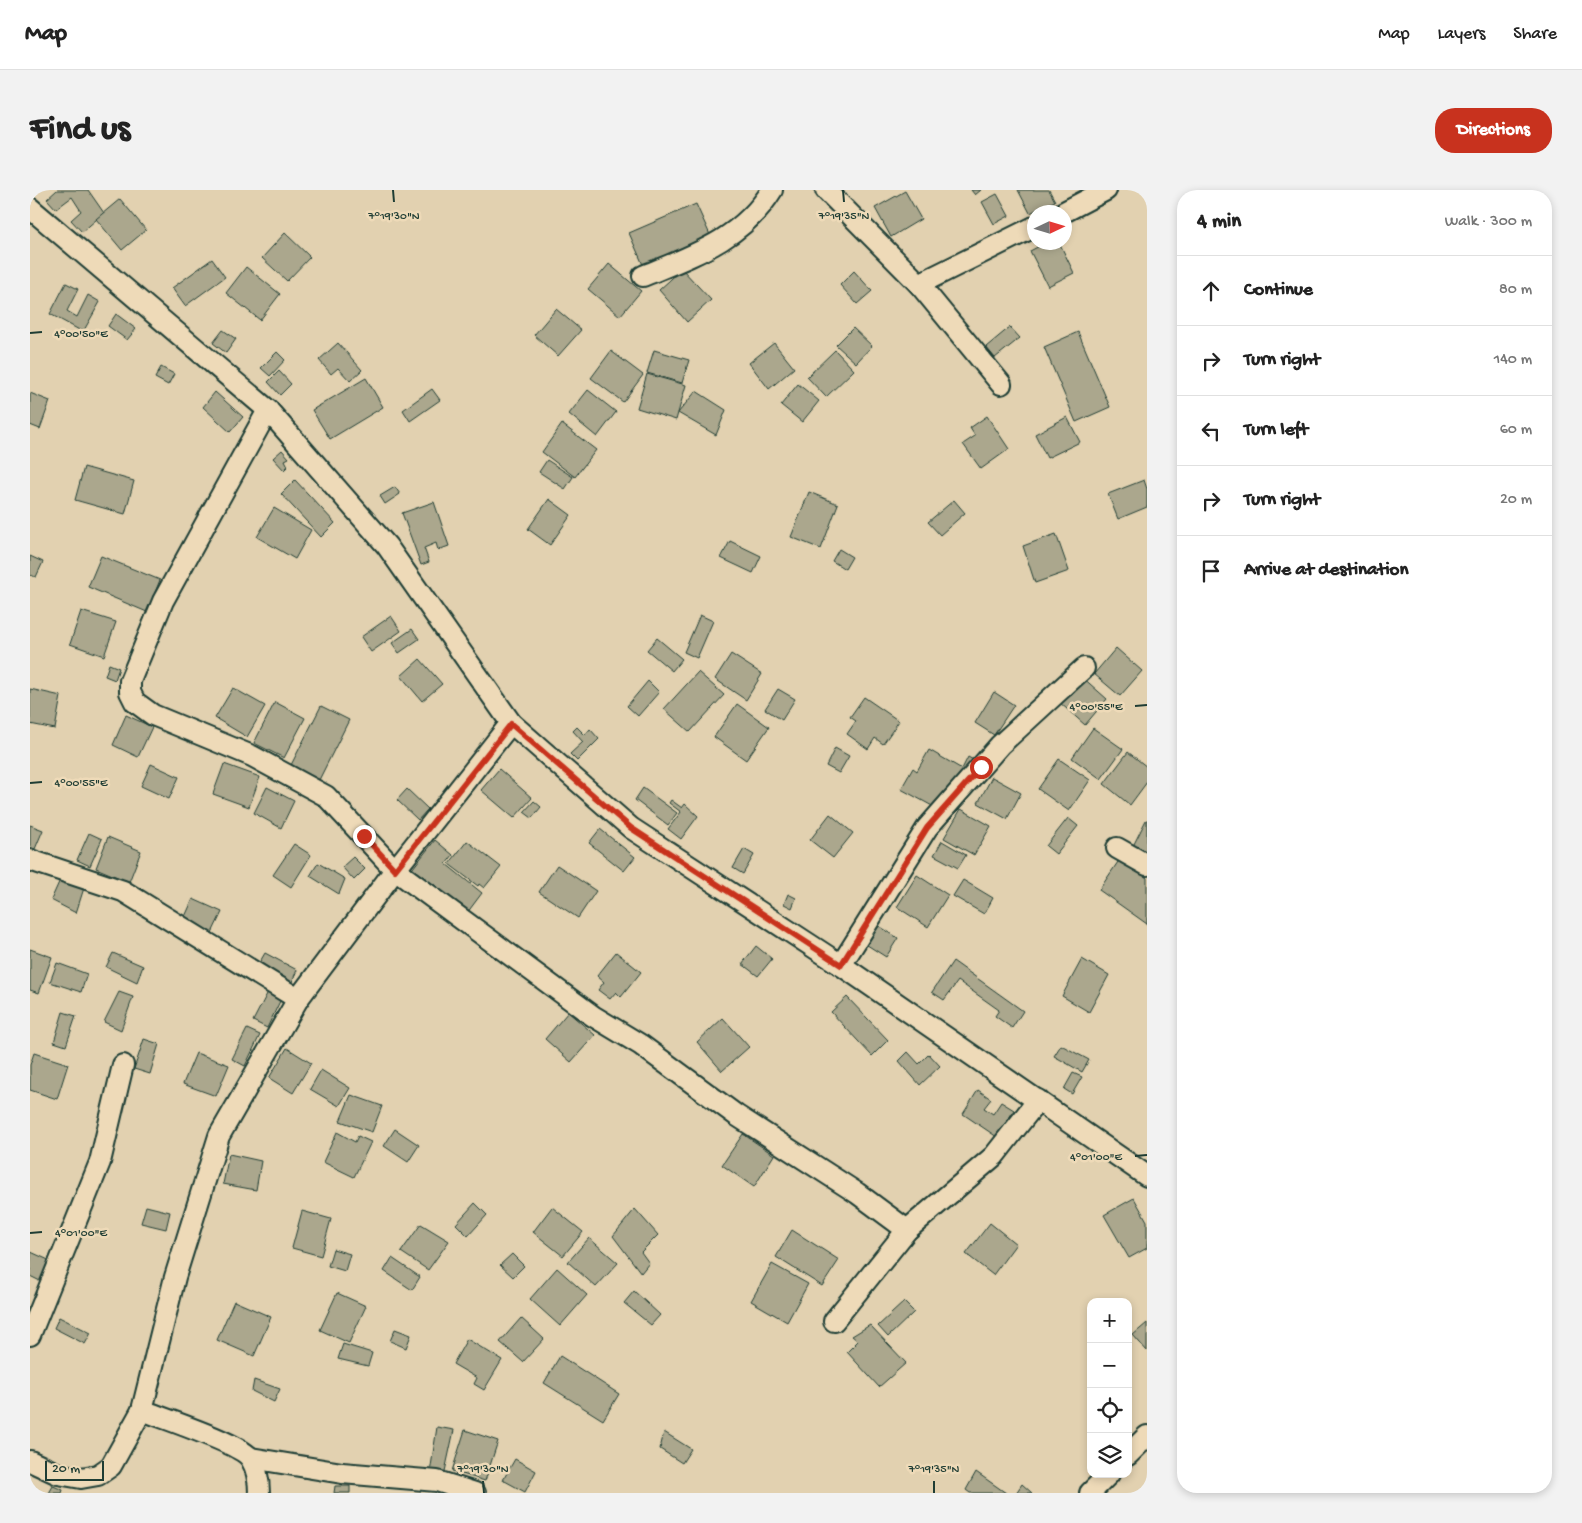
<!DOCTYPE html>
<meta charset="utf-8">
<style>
body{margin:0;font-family:"Gochi Hand",sans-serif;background:#f2f2f2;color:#222}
.controls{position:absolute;right:15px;bottom:15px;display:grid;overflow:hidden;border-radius:10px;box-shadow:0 2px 8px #0003}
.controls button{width:45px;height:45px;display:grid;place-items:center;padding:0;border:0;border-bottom:1px solid #e0e0e0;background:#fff;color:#222;font:25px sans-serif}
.compass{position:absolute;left:997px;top:15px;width:45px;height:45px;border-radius:50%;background:#fff;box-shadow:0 2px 8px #0003;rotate:86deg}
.scale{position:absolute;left:15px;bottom:12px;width:59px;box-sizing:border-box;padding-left:5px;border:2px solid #1f3d34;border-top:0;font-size:14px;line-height:18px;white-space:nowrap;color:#1f3d34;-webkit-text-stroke:4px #eedab8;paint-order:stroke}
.stop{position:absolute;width:15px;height:15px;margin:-11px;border:4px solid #c8321e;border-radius:50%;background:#fff}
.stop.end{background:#c8321e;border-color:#fff;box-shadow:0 1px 5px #0008}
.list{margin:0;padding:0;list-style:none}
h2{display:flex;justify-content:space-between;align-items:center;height:65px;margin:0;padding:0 20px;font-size:21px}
h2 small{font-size:16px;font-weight:400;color:#767676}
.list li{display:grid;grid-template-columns:32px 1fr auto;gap:15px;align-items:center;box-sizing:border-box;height:70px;padding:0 20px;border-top:1px solid #e0e0e0}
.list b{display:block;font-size:19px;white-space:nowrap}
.list em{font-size:16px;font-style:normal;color:#767676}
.icon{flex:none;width:28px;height:28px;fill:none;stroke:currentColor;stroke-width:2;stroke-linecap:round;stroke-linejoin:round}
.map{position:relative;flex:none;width:1117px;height:1303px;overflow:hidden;border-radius:20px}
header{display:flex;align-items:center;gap:30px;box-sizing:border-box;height:70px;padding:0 25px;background:#fff;border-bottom:1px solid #e0e0e0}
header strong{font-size:24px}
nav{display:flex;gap:28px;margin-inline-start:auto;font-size:18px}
.intro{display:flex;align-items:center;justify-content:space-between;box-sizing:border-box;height:120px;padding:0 30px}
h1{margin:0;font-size:35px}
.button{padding:12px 22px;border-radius:20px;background:#c8321e;color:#fff;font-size:18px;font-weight:700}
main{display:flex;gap:30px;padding:0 30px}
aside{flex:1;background:#fff;border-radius:20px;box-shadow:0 2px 8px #0003}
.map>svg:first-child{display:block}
</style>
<header>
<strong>Map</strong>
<nav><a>Map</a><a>Layers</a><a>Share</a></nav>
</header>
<div class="intro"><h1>Find us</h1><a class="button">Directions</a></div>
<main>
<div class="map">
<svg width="1117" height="1303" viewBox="0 0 1117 1303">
<rect width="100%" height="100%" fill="#e2d1b0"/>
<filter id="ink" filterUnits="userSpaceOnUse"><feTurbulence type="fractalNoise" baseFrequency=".02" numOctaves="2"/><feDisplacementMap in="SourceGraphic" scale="10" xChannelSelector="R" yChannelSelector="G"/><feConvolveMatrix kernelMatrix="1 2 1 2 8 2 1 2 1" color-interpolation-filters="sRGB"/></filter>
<g filter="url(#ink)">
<!-- building -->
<g fill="#aba78d" stroke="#1f3d34">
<path d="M27 0H58L74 23 52 42 41 30 51 21 42 7 26 19 17 9Z"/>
<path d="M941 0H951L945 5Z"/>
<path d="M988 0H1019L1025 11 1000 23Z"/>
<path d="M875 1 891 29 861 47 845 18Z"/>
<path d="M967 4 979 26 964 34 952 12Z"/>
<path d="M90 9 116 40 92 60 66 29Z"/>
<path d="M666 14 681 47 614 77 599 43Z"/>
<path d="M255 43 280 67 257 91 232 68Z"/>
<path d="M1017 52H1029L1044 83 1018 96 1000 61Z"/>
<path d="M182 69 195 87 155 116 142 98Z"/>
<path d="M579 74 611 101 590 126 558 99Z"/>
<path d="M216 77 250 104 230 130 196 103Z"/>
<path d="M652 79 681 110 657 132 629 100Z"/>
<path d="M824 81 842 101 827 114 810 95Z"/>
<path d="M36 93 48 99 37 121 47 127 58 105 70 112 53 142 20 124Z"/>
<path d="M526 119 551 140 528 166 504 145Z"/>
<path d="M86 124 106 139 97 150 78 136Z"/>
<path d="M980 137 990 148 965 168 956 157Z"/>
<path d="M823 138 842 156 826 173 806 155Z"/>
<path d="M193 140 206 149 196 163 183 153Z"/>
<path d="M1048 142 1080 217 1046 232 1014 157Z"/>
<path d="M308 153 332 180 320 191 308 178 301 184 289 170Z"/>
<path d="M744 153 764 178 739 199 719 173Z"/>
<path d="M624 160 659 170 652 193 617 183Z"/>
<path d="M805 160 824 180 796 207 777 187Z"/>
<path d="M581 161 613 185 593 212 561 188Z"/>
<path d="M247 162 255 170 240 186 231 178Z"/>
<path d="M131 177 144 184 138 195 125 188Z"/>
<path d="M249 181 261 194 250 205 238 192Z"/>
<path d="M617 184 656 195 646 230 607 218Z"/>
<path d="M336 188 353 217 300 249 282 220Z"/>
<path d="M768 194 789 211 772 232 751 215Z"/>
<path d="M402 199 410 210 380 231 373 220Z"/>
<path d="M558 200 586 222 567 247 539 224Z"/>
<path d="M666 201 696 220 686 245 648 223Z"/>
<path d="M185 202 213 227 200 242 173 217Z"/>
<path d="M0 203 20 211 10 239 0 235Z"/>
<path d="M957 226 979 259 951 279 933 254 945 246 940 238Z"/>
<path d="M1037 227 1050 252 1017 268 1005 244Z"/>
<path d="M532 234 566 260 545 287 512 262Z"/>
<path d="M252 260 259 268 255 270 258 276 254 280 243 268Z"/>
<path d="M517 270 543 287 535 299 509 282Z"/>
<path d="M54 277 104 291 95 324 45 310Z"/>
<path d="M265 290 305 333 291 347 251 304Z"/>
<path d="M1114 290 1117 299V317L1088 329 1078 304Z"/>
<path d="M365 297 370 304 355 314 350 306Z"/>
<path d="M779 302 808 314 791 359 761 347Z"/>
<path d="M519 309 541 325 520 355 498 339Z"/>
<path d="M924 310 935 323 910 345 898 332Z"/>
<path d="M404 312 419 356 408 360 406 353 394 358 399 372 391 375 372 323Z"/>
<path d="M244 318 281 340 265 369 227 347Z"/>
<path d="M1026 344 1039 381 1005 393 993 356Z"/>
<path d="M700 351 731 366 723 383 691 368Z"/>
<path d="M809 359 822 367 815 379 802 371Z"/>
<path d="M0 366 13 372 6 387 0 385Z"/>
<path d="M71 366 130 390 117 422 58 397Z"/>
<path d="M51 421 86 432 74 466 40 454Z"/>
<path d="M670 425 683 431 667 468 654 462Z"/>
<path d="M361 426 371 441 341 462 331 447Z"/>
<path d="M382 439 389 449 369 463 362 453Z"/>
<path d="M627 448 652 469 642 481 617 460Z"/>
<path d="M1086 458 1112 481 1090 506 1064 484Z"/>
<path d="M701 464 732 484 716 510 685 489Z"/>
<path d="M390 469 412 494 392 511 371 486Z"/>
<path d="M79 474 89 478 85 490 75 486Z"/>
<path d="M668 482 694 505 660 542 634 519Z"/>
<path d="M1051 486 1077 509 1055 535 1029 512Z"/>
<path d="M618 491 629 502 608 526 597 516Z"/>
<path d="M203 498 235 516 217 547 185 528Z"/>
<path d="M0 499 31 506 25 539 0 534Z"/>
<path d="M748 499 765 509 752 530 735 519Z"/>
<path d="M964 502 984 515 964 545 945 533Z"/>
<path d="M834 507 869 531 853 554 845 548 838 559 817 544 826 531 820 527Z"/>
<path d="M245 512 275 528 254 568 224 553Z"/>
<path d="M707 514 739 537 716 570 684 547Z"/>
<path d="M291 516 319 530 288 592 260 577Z"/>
<path d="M96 525 122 537 108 567 83 555Z"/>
<path d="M547 537 555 545 560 539 569 549 547 571 540 564 553 552 543 541Z"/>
<path d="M1063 538 1093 559 1071 589 1042 568Z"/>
<path d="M805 558 819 566 809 583 796 576Z"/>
<path d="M899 560 932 579 938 567 947 572 906 618 871 599 883 578 887 581Z"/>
<path d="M1098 562 1117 577V592L1100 615 1074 594Z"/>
<path d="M1029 569 1060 590 1039 621 1008 599Z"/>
<path d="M121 574 149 587 139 609 111 596Z"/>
<path d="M194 574 230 587 219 617 183 604Z"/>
<path d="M469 579 502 608 484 628 451 600Z"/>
<path d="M962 587 991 603 977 629 948 613Z"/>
<path d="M237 597 264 611 251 638 224 623Z"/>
<path d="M613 598 647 623 638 635 605 610Z"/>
<path d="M377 599 398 619 388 630 367 610Z"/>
<path d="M641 610 652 618 655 614 668 626 651 649 638 639 651 622 639 613Z"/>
<path d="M504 611 511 617 502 628 494 622Z"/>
<path d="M931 619 961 636 944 665 914 648Z"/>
<path d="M800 624 823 643 803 668 780 650Z"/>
<path d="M1038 628 1048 636 1026 664 1016 656Z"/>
<path d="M1116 630H1117V663L1103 656Z"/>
<path d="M0 635 13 640 5 659 0 657Z"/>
<path d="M570 639 605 667 594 681 559 653Z"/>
<path d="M59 643 72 649 60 676 47 670Z"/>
<path d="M78 647 111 661 99 692 66 678Z"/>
<path d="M405 650 423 665 416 674 452 703 434 727 379 683Z"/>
<path d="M437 651 471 677 454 698 449 694 448 696 419 674Z"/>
<path d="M912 651 936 665 928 678 904 665Z"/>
<path d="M264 654 281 665 261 697 243 685Z"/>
<path d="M714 659 724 665 713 684 703 678Z"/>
<path d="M323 667 335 679 324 690 312 677Z"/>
<path d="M1090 669 1117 688V734L1069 700Z"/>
<path d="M288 673 315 689 309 704 280 686Z"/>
<path d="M527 675 566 701 548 728 509 702Z"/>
<path d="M887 685 918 705 898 737 867 717Z"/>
<path d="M30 690 54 698 46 723 21 710Z"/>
<path d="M933 690 963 708 954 724 923 706Z"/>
<path d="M758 704 766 708 762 718 754 714Z"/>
<path d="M163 709 192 722 181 745 153 731Z"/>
<path d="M846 734 868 748 856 767 834 753Z"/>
<path d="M726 756 742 769 728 786 712 774Z"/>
<path d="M0 759 22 767 9 803 0 800Z"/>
<path d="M586 762 611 782 591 807 586 802 580 809 568 800 574 792 567 786Z"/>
<path d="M83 763 113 776 107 792 76 777Z"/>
<path d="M235 763 267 780 261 794 228 775Z"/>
<path d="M1052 769 1079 785 1059 822 1032 806Z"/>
<path d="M923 771 993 821 982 838 965 826 969 820 928 791 914 810 902 802Z"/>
<path d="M27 773 57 784 51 802 20 792Z"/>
<path d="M239 800 252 807 237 838 223 831Z"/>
<path d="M89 802 103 807 91 840 74 832Z"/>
<path d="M817 807 858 850 842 866 801 822Z"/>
<path d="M33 822 46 826 36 856 24 852Z"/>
<path d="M538 822 565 845 541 872 515 849Z"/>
<path d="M693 828 719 857 692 881 667 852Z"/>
<path d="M217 839 230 845 215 876 202 869Z"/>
<path d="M114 849 129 854 120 884 104 879Z"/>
<path d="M1031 855 1059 870 1052 882 1024 866Z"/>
<path d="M257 858 281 873 263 903 239 888Z"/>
<path d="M878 862 889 874 899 864 910 876 890 895 869 871Z"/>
<path d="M4 863 38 874 27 909 0 900V875Z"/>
<path d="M166 863 199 875 186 906 153 894Z"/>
<path d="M291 880 320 898 309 916 280 899Z"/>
<path d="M1043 883 1052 887 1042 904 1034 899Z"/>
<path d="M948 900 961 909 954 918 963 924 971 912 984 920 967 947 933 924Z"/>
<path d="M321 905 352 916 342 942 310 931Z"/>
<path d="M365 939 389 955 378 972 354 956Z"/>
<path d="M307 942 325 952 328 946 341 952 324 987 293 972Z"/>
<path d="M713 944 744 965 724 997 692 975Z"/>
<path d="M199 964 231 971 226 1000 193 994Z"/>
<path d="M1104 1008 1117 1031V1058L1099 1068 1074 1025Z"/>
<path d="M445 1013 457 1025 438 1046 426 1034Z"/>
<path d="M116 1016 140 1022 136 1039 111 1033Z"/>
<path d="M522 1017 553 1042 533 1066 503 1042Z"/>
<path d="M605 1019 628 1045 611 1062 619 1073 611 1083 583 1046Z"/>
<path d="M272 1021 301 1029 291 1066 262 1058Z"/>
<path d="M960 1033 986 1054 963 1085 936 1064Z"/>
<path d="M391 1034 419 1051 398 1080 371 1062Z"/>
<path d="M762 1040 809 1070 792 1096 746 1067Z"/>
<path d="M559 1048 588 1073 566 1097 538 1072Z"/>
<path d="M303 1059 320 1064 315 1081 298 1076Z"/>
<path d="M1 1062 23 1072 14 1093 0 1086Z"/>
<path d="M482 1064 494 1076 483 1087 470 1075Z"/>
<path d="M362 1068 390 1087 382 1100 354 1081Z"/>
<path d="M742 1074 778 1094 757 1132 721 1111Z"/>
<path d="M527 1078 557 1105 530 1136 500 1109Z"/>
<path d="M604 1101 630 1125 621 1135 594 1113Z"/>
<path d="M307 1103 336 1116 319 1153 290 1140Z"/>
<path d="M204 1111 241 1127 224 1166 187 1150Z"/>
<path d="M874 1112 884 1122 858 1147 848 1136Z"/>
<path d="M29 1127 61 1143 55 1154 24 1138Z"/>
<path d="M491 1128 514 1149 493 1172 470 1152Z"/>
<path d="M1117 1133V1161L1103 1145Z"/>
<path d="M840 1135 876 1173 849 1197 817 1162 828 1151 822 1146Z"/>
<path d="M365 1139 381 1145 376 1158 360 1151Z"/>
<path d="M437 1149 472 1170 454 1200 444 1194 447 1188 423 1174Z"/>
<path d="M313 1154 342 1163 338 1176 308 1169Z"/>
<path d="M530 1166 589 1204 573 1230 514 1193Z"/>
<path d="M224 1190 250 1199 244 1212 222 1201Z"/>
<path d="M407 1237 424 1240 414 1286 400 1283Z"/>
<path d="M435 1240 468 1251 455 1291 422 1281Z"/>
<path d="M634 1242 661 1259 652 1273 630 1259Z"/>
<path d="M485 1269 506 1281 495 1302 473 1290Z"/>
<path d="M946 1282 976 1303H940L936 1300Z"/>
<path d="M992 1294 1002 1303H986Z"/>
<path d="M23 1296 33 1300 32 1303H19Z"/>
<path d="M305 1296H320V1303H304Z"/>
</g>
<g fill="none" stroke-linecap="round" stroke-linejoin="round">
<defs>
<g id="minor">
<path d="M796 0 889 94 971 194"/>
<path d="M0 18 238 220 357 356 481 533 601 638 811 775 1117 986"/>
<path d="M1034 22 1076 0"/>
<path d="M613 86C664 65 712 49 742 0"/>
<path d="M889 94 1004 37"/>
<path d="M238 220 133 411 100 491V502L105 512 123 525 222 566 296 606 365 680 563 826 611 855 706 925 827 1003 877 1040"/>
<path d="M1087 658 1117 675"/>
<path d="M0 670 93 701 268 809"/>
<path d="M811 775 897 638 970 555 1054 478"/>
<path d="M804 1131 877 1040 964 966 1008 910"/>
<path d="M0 1145 70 972 93 875"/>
<path d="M112 1220C132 1228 212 1254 221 1269 227 1279 229 1292 229 1303"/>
<path d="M1098 1265 1117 1246"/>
<path d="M221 1268 312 1283 407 1291 445 1303"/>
<path d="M0 1271 28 1284 51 1288 68 1285 81 1276 112 1220 145 1087 189 946 268 809 365 680 481 533"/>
<path d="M1060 1303 1079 1284"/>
</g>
</defs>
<!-- minor casing -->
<use href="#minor" stroke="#1f3d34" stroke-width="24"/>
<!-- minor -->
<use href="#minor" stroke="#eedab8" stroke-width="20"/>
</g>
</g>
<g fill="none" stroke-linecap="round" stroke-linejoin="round" filter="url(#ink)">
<!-- route -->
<path stroke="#c8321e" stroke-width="6" d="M334 646 365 680 481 534 601 638 811 775 897 638 951 577"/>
</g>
<!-- ticks -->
<path fill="none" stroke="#1f3d34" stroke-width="2" d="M363 0 364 12M813 0 814 12M0 143 12 142M1105 516 1117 515M0 593 12 592M1105 966 1117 965M0 1043 12 1042M453 1291 454 1303M904 1291V1303"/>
<g font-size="12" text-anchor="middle" fill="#1f3d34" stroke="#eedab8" stroke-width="5" stroke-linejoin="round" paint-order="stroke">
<text x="364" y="29">7°19'30"N</text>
<text x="814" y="29">7°19'35"N</text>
<text x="51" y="147">4°00'50"E</text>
<text x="1066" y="520">4°00'55"E</text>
<text x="51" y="596">4°00'55"E</text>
<text x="1066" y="970">4°01'00"E</text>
<text x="51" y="1046">4°01'00"E</text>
<text x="453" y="1282">7°19'30"N</text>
<text x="904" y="1282">7°19'35"N</text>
</g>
</svg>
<div class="controls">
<button>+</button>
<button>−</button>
<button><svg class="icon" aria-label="locate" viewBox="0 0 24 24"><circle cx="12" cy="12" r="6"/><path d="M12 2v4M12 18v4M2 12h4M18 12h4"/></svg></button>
<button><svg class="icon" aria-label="layers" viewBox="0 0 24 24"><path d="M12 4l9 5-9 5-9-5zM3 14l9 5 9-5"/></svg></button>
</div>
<svg class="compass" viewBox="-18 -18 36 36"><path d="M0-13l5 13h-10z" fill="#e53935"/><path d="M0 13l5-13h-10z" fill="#767676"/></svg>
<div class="scale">20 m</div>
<div class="stop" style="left:951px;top:577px"></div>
<div class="stop end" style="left:334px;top:646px"></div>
</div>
<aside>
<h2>4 min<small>Walk · 300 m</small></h2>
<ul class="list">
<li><svg class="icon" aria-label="ahead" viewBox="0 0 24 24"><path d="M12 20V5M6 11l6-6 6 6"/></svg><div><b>Continue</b></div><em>80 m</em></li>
<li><svg class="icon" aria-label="right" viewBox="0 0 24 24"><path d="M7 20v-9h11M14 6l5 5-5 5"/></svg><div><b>Turn right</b></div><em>140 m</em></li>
<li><svg class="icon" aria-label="left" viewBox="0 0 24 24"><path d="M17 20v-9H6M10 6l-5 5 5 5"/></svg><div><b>Turn left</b></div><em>60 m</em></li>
<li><svg class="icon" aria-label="right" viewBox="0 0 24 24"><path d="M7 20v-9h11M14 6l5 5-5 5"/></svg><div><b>Turn right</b></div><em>20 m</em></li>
<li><svg class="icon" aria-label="arrive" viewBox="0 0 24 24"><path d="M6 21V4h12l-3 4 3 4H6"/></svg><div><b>Arrive at destination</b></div></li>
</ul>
</aside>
</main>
